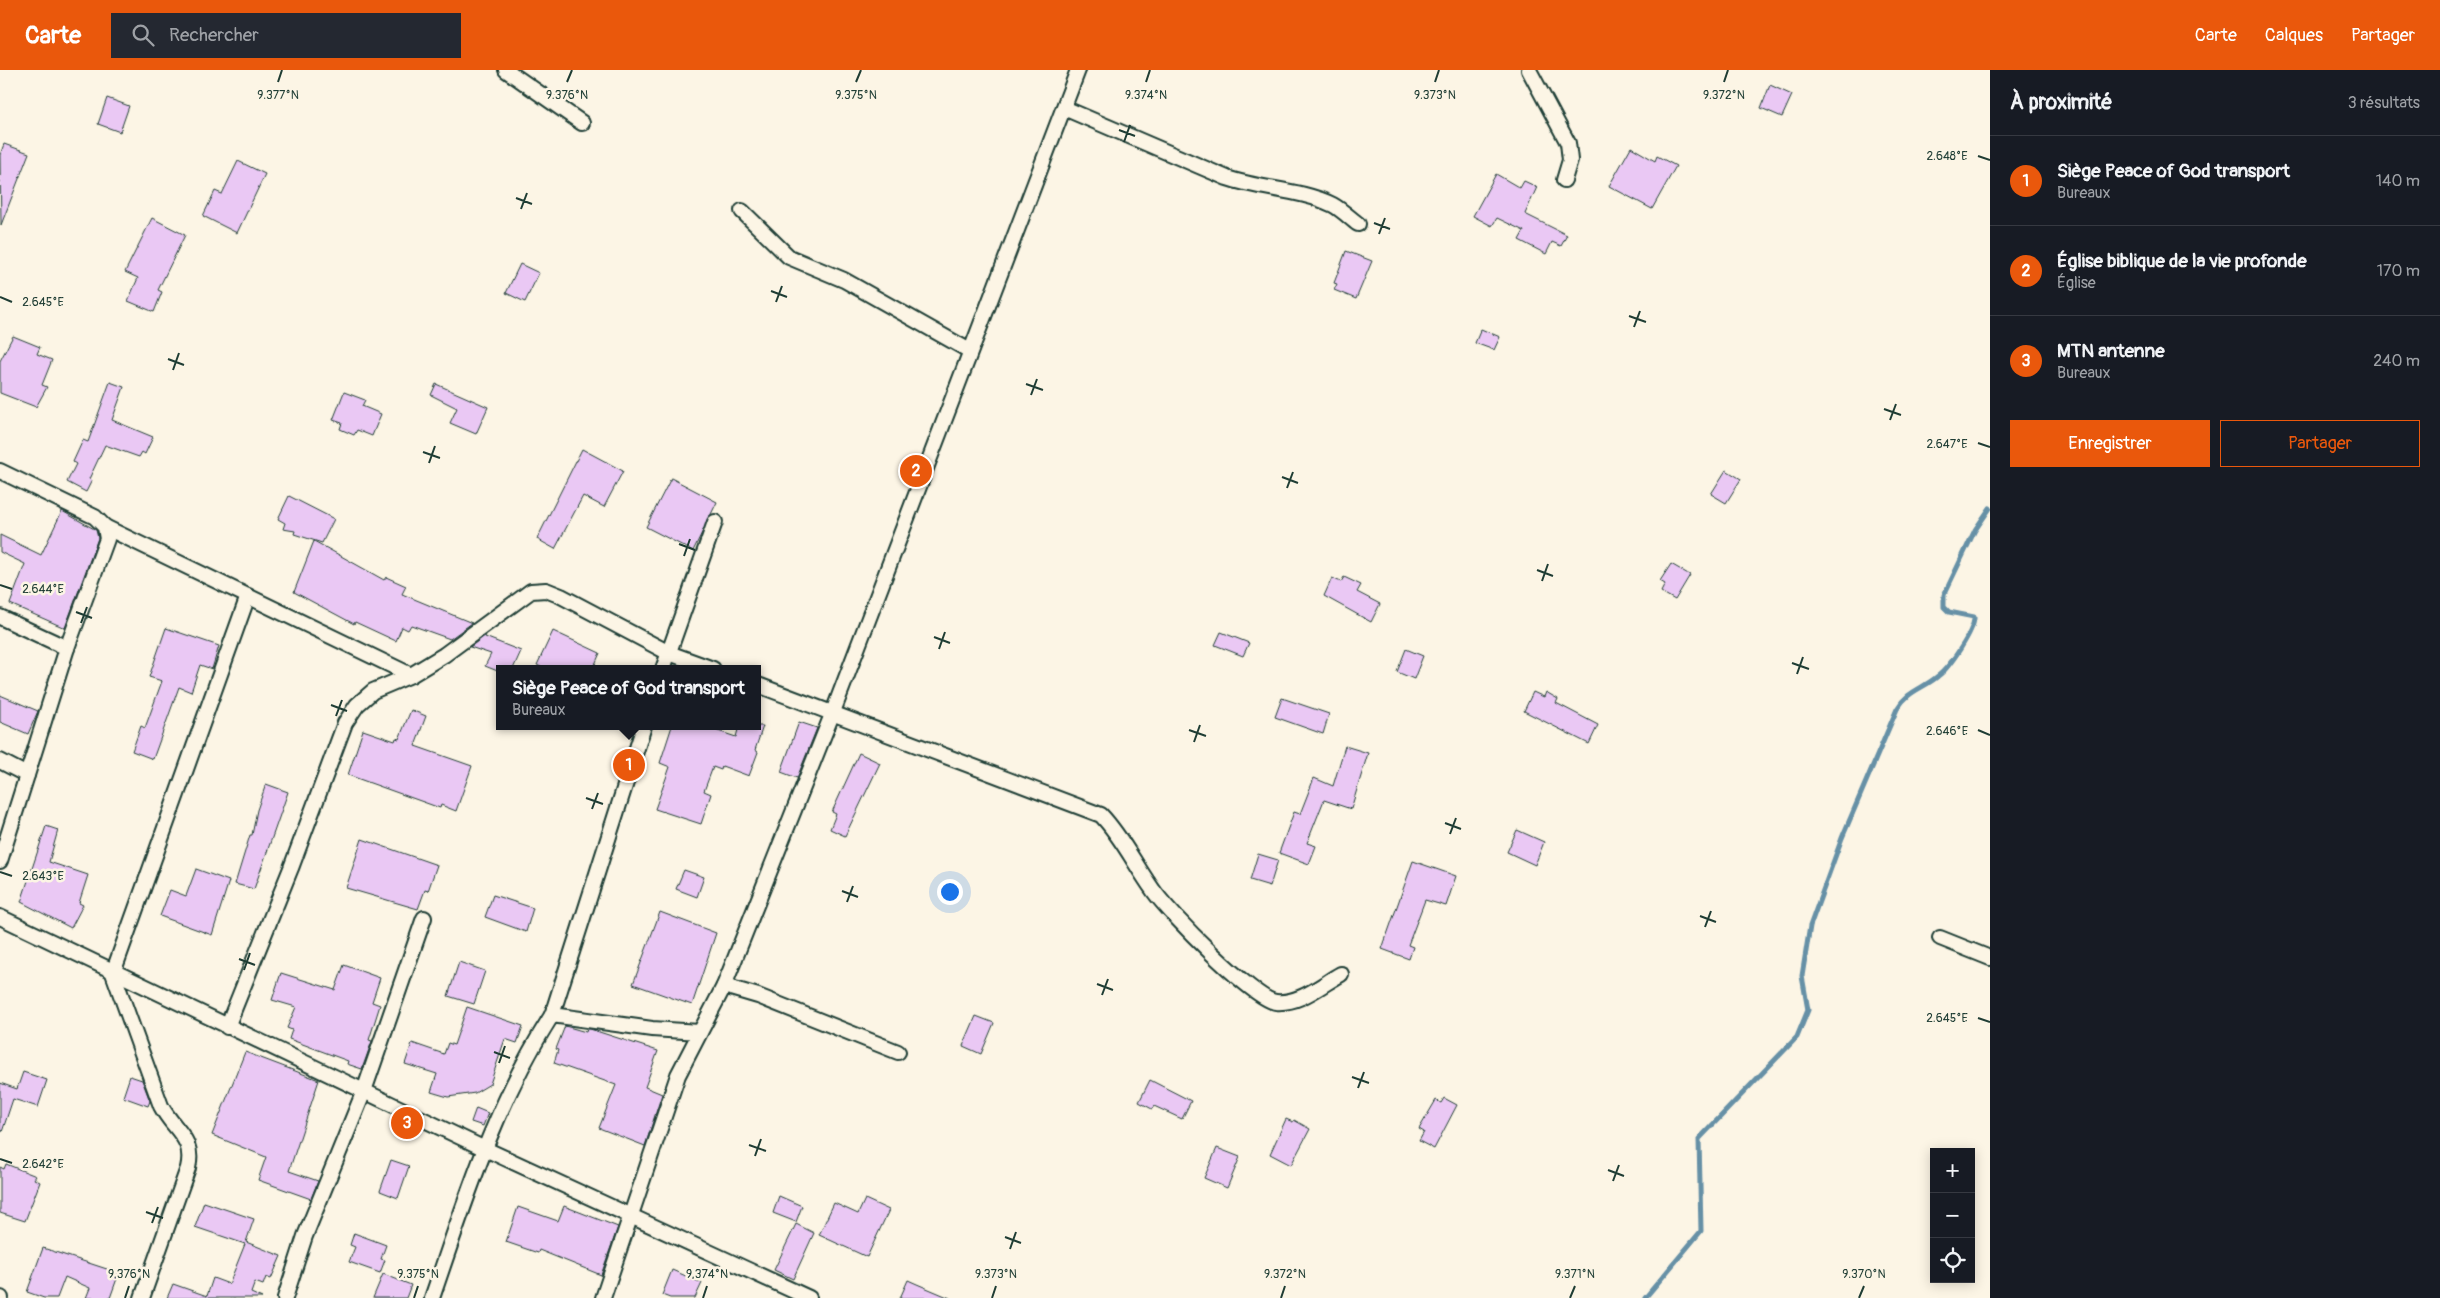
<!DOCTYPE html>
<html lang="fr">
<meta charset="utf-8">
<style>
body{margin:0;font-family:Pangolin,sans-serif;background:#242831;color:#f1f3f6}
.controls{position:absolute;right:15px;bottom:15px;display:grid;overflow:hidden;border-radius:0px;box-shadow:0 2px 12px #0003}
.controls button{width:45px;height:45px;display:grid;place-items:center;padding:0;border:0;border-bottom:1px solid #363941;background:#171b24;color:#f1f3f6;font:25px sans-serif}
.you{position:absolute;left:949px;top:821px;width:18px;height:18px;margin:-12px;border:4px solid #fff;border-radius:50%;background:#1a73e8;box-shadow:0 0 0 8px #1a73e833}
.badge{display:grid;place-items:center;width:32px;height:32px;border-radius:50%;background:#ea580c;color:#fff;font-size:16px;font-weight:700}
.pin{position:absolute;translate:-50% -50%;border:2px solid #fff;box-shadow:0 1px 5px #0006}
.popup{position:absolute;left:496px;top:595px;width:265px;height:65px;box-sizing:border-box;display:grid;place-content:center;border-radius:0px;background:#171b24;filter:drop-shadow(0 1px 4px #0005);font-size:16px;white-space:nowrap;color:#9ea1a6}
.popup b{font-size:19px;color:#f1f3f6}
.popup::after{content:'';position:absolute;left:50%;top:100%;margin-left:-10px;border:10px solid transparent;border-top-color:#171b24}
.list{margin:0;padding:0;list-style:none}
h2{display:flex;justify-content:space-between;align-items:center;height:65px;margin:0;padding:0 20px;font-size:21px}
h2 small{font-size:16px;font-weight:400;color:#9ea1a6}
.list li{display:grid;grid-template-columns:32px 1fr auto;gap:15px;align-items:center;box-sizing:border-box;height:90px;padding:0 20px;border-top:1px solid #363941}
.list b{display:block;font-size:19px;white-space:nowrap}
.list p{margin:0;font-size:16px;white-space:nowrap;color:#9ea1a6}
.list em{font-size:16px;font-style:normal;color:#9ea1a6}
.actions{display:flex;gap:10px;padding:15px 20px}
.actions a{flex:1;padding:11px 0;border:1px solid #ea580c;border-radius:0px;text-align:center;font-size:18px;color:#ea580c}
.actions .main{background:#ea580c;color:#fff}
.icon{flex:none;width:28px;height:28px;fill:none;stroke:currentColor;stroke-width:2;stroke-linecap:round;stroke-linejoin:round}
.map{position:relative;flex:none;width:1990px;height:1228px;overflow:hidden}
header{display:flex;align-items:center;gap:30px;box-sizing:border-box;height:70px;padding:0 25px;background:#ea580c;color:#fff}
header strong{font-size:24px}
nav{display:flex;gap:28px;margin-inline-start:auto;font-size:18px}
.search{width:350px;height:45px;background:#242831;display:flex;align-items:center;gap:12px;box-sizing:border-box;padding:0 18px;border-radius:0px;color:#9ea1a6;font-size:19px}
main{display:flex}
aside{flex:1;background:#171b24}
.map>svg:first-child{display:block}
</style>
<header>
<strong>Carte</strong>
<div class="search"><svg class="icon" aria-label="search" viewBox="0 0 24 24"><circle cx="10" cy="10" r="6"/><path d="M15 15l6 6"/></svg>Rechercher</div>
<nav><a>Carte</a><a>Calques</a><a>Partager</a></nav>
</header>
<main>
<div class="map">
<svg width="1990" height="1228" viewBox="0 0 1990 1228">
<rect width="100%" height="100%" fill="#fcf5e5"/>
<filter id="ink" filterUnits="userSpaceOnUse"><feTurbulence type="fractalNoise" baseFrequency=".02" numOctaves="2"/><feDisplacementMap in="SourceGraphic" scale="10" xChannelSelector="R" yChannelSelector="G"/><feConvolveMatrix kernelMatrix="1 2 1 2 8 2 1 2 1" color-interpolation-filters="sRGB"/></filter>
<g filter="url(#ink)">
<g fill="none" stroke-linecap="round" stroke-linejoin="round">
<!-- stream -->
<path stroke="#6690a6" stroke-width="5" d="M1645 1228 1701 1161 1699 1069 1797 967 1808 940 1802 906 1810 856 1842 768 1897 639C1908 620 1923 619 1938 606 1949 598 1975 560 1974 547L1949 542 1944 537V525L1975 460 1990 438"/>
</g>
<!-- building -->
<g fill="#eac8f4" stroke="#1f3d34">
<path d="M1770 15 1792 25 1782 47 1761 38Z"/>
<path d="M107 28 129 36 120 62 98 54Z"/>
<path d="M4 74 29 83 1 155 0 85Z"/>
<path d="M1631 77 1655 91 1657 86 1676 96 1652 139 1609 116Z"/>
<path d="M238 91 265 104 237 163 203 146 215 121 222 124Z"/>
<path d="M1496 104 1520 118 1524 111 1537 117 1525 144 1567 165 1561 176 1552 172 1546 184 1519 170 1524 161 1497 148 1492 156 1473 146Z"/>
<path d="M152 148 185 165 158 220 162 222 154 242 128 231 138 208 125 202Z"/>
<path d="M1346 181 1372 191 1356 229 1334 220 1337 214 1334 213Z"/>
<path d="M520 194 539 203 525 232 506 223Z"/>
<path d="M1481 259 1500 267 1494 280 1475 273Z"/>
<path d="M13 266 40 277 37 284 52 290 42 315 47 317 36 337 0 323V291Z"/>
<path d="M110 312 124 317 112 350 153 367 145 384 142 382 139 387 105 375 89 409 92 410 86 422 67 412 76 394 73 392 83 370 88 372Z"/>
<path d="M436 314 488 337 476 364 450 353 457 338 431 325Z"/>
<path d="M344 322 365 330 362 336 381 344 372 366 357 360 354 365 340 359 342 353 333 350Z"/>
<path d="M582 379 623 401 604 437 583 426 555 479 537 469Z"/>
<path d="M1726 400 1741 409 1726 433 1711 424Z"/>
<path d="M671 408 717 432 693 481 646 457Z"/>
<path d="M289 426 334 449 322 473 294 464 295 461 283 459 285 453 278 449Z"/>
<path d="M62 441 96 460 98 468 65 558 10 534 25 494 0 482V465L41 485Z"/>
<path d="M314 471 384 510 386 507 406 516 402 524 472 553 450 569 411 555 408 560 402 557 396 571 355 552 354 554 294 522Z"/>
<path d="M1671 494 1690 505 1675 530 1661 522 1665 514 1660 511Z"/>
<path d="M1344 507 1361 515 1357 522 1380 534 1371 552 1324 526 1332 508 1341 512Z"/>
<path d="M166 558 219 576 212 599 200 595 191 622 179 617 153 689 132 681 141 656 145 658 162 611 149 607Z"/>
<path d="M553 561 600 583 593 599H545L537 595Z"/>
<path d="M1221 562 1249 573 1243 586 1215 575Z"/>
<path d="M486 565 485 567 521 581 513 599H500V602L485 596 491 584 470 577Z"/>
<path d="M1406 579 1423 586 1414 609 1397 602Z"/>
<path d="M1533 622 1544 627 1546 622 1558 629 1556 633 1598 655 1589 674 1524 641Z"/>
<path d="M0 625 38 641 28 664 0 652Z"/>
<path d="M1282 628 1329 644 1323 664 1275 647Z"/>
<path d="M411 640 426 646 415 676 472 696 456 741 441 735 440 738 348 705 363 660 395 671 396 668 399 669Z"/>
<path d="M799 652 817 658 797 708 781 702Z"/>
<path d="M672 656H703L736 667 739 656H763L755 680 758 682 749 706 722 696 721 700 713 697 704 721 711 724 701 754 655 739 670 697 660 693Z"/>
<path d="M1345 676 1368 683 1351 739 1324 730 1307 773 1316 776 1309 794 1279 783 1294 742 1300 744 1314 708 1333 716Z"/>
<path d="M859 683 880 693 845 766 830 759 836 744 832 742Z"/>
<path d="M266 714 288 722 254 819 235 814 250 765H252L257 740Z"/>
<path d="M46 756 58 760 49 792 88 805 79 833 83 835 71 858 21 832Z"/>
<path d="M1517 760 1544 772 1535 795 1507 782Z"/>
<path d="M362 769 437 795 428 821 425 820 418 839 346 818Z"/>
<path d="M1258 784 1278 790 1270 816 1250 810Z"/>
<path d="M1413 791 1456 806 1446 836 1425 830 1408 875 1413 877 1409 889 1382 879Z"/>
<path d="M196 799 229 811 212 865 160 846 170 820 186 826Z"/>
<path d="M684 800 704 807 697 827 676 819Z"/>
<path d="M493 825 533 838 526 862 485 847Z"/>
<path d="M660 842 716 863 692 935 633 914Z"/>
<path d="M459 892 485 901 474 934 448 926Z"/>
<path d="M344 895 380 908 372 932 380 935 369 970 372 971 362 999 347 994 348 991 289 969 292 960 287 958 296 937 272 930 281 903 335 920Z"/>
<path d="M467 937 523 956 517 973 505 969 490 1014 475 1023 448 1027 431 1022 437 1004 405 994 412 973 444 984 448 973 454 975Z"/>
<path d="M976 946 994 953 981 984 963 976Z"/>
<path d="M565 956 586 962 587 959H590L658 981 645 1017 662 1024 645 1076 599 1058 616 1015 554 993 558 980 556 979Z"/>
<path d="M245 982 319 1010 289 1101 318 1111 311 1129 258 1110 266 1087 212 1065Z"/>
<path d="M23 1002 47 1010 38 1037 13 1029 2 1062 0 1061V1013L17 1019Z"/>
<path d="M130 1006 142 1010 150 1031 148 1036 123 1027Z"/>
<path d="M1150 1010 1191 1031 1182 1049 1154 1036 1152 1039 1139 1032Z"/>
<path d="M1444 1028 1457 1035 1434 1079 1419 1071 1424 1062 1419 1059 1436 1030 1441 1033Z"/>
<path d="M476 1038 488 1043 483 1056 471 1052Z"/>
<path d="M1286 1049 1293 1052 1294 1050 1310 1059 1291 1095 1270 1084Z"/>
<path d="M1217 1078 1240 1087 1227 1118 1204 1108Z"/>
<path d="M391 1090 409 1096 398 1128 380 1121Z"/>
<path d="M6 1094 36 1106 34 1109 40 1112 25 1151 0 1143V1097L4 1099Z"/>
<path d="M779 1126 802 1136 796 1152 773 1143Z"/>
<path d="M865 1129 889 1140 867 1187 819 1165 834 1133 858 1144Z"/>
<path d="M204 1132 254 1149 246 1172 281 1186 271 1209 266 1207 263 1215 255 1212 251 1223 262 1228H167L173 1214 207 1226 213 1208 229 1214 245 1174 195 1157Z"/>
<path d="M564 1136 618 1157 601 1205 539 1180 538 1183 506 1172 518 1137 558 1151Z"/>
<path d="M796 1154 814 1163 793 1209 774 1200Z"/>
<path d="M354 1163 386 1175 381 1189 385 1190 380 1203 349 1192 355 1177 350 1175Z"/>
<path d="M43 1178 119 1203 110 1228H86L90 1218 65 1207 57 1228H44L27 1222Z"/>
<path d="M672 1200 702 1213 695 1228H670L662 1225Z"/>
<path d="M383 1204 411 1215 406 1228H373Z"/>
<path d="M908 1210 917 1214 950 1228H900Z"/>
</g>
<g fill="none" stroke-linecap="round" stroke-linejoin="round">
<defs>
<g id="minor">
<path d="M506 0 582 53"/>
<path d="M1529 0 1568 73 1570 90 1564 110"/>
<path d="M1064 38 1227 108C1262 120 1300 119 1333 135 1342 140 1350 148 1358 154"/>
<path d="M742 141 789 187 844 210 970 281"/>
<path d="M0 401 95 447 105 457 107 469 67 578 0 791"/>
<path d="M105 457 411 605"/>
<path d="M0 547 67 578"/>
<path d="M663 599 715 452"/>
<path d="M758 615 1101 745C1122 767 1135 795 1153 820 1167 841 1254 930 1276 932 1300 934 1321 915 1341 904"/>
<path d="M0 691 27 705"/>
<path d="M0 847 483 1078 809 1228"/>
<path d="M1940 868 1990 888"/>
<path d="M724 916 758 926 898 982"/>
<path d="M552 945 644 656"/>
<path d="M227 957 291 798 345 653 357 635 373 621 411 605 444 585 531 521 546 520 561 526 669 583 713 599"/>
<path d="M0 1228H1"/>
<path d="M142 1228 188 1098C195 1068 174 1061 161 1036L113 903 248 526"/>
<path d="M285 1228 305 1166 364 1021 424 848"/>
<path d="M432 1228C466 1129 495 1034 552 945L652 959 700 962"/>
<path d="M603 1228 678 1005 724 916 833 642 1078 0"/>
</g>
</defs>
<!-- minor casing -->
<use href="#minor" stroke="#1f3d34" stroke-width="18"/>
<!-- minor -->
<use href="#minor" stroke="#fcf5e5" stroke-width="14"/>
</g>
</g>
<!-- ticks -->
<path fill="none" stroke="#1f3d34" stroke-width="2" d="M278 12 282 0M567 12 572 0M856 12 861 0M1146 12 1150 0M1435 12 1439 0M1724 12 1728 0M1119 60 1135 66M1124 72 1130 55M1978 86 1990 90M516 128 532 134M521 139 527 123M1374 153 1390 159M1379 164 1385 148M771 221 787 227M0 227 12 232M776 232 782 216M1629 246 1646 252M1634 257 1640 241M168 289 184 295M173 300 179 283M1026 314 1043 320M1031 325 1037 309M1884 339 1901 345M1890 350 1896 334M1978 373 1990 377M423 382 440 388M429 393 435 376M1282 407 1298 413M1287 418 1293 402M679 474 695 480M684 486 690 469M1537 500 1553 506M1542 511 1548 494M0 515 12 519M76 542 92 548M81 553 87 537M934 567 950 573M939 579 945 562M1792 593 1809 599M1797 604 1803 587M331 635 347 641M336 646 342 630M1189 660 1206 666M1978 660 1990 665M1194 672 1200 655M586 728 603 734M592 739 598 723M1445 753 1461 759M1450 764 1456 748M0 802 12 806M842 821 858 827M847 832 853 816M1700 846 1716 852M1705 857 1711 841M239 889 255 895M244 900 250 883M1097 914 1113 920M1102 925 1108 909M1978 948 1990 952M494 982 510 988M499 993 505 976M1352 1007 1369 1013M1358 1018 1364 1002M749 1075 766 1081M755 1086 761 1069M0 1089 12 1093M1608 1100 1624 1106M1613 1111 1619 1095M146 1142 163 1148M152 1153 158 1137M1005 1167 1021 1173M1010 1179 1016 1162M125 1228 129 1216M414 1228 418 1216M703 1228 707 1216M992 1228 996 1216M1281 1228 1285 1216M1570 1228 1575 1216M1859 1228 1864 1216"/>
<g font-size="12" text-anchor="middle" fill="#1f3d34" stroke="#fcf5e5" stroke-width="5" stroke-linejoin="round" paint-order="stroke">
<text x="278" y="29">9.377°N</text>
<text x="1146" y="29">9.374°N</text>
<text x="1724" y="29">9.372°N</text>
<text x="567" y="29">9.376°N</text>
<text x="856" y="29">9.375°N</text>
<text x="1435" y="29">9.373°N</text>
<text x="1947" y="90">2.648°E</text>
<text x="43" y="236">2.645°E</text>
<text x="1947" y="378">2.647°E</text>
<text x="43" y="523">2.644°E</text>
<text x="1947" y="665">2.646°E</text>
<text x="43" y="810">2.643°E</text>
<text x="1947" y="952">2.645°E</text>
<text x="43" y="1098">2.642°E</text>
<text x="129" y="1208">9.376°N</text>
<text x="418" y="1208">9.375°N</text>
<text x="707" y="1208">9.374°N</text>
<text x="996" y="1208">9.373°N</text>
<text x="1285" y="1208">9.372°N</text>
<text x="1575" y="1208">9.371°N</text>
<text x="1864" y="1208">9.370°N</text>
</g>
</svg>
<div class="controls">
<button>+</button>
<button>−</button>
<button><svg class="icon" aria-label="locate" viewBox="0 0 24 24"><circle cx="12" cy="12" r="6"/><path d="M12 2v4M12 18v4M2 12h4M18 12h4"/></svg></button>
</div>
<div class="you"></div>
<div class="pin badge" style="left:629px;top:695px">1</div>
<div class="popup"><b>Siège Peace of God transport</b>Bureaux</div>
<div class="pin badge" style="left:916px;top:401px">2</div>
<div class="pin badge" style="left:407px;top:1053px">3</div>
</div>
<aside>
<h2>À proximité<small>3 résultats</small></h2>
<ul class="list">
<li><span class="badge">1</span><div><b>Siège Peace of God transport</b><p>Bureaux</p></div><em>140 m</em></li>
<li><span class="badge">2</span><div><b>Église biblique de la vie profonde</b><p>Église</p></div><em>170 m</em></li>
<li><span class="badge">3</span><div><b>MTN antenne</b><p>Bureaux</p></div><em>240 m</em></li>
</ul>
<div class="actions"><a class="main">Enregistrer</a><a>Partager</a></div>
</aside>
</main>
